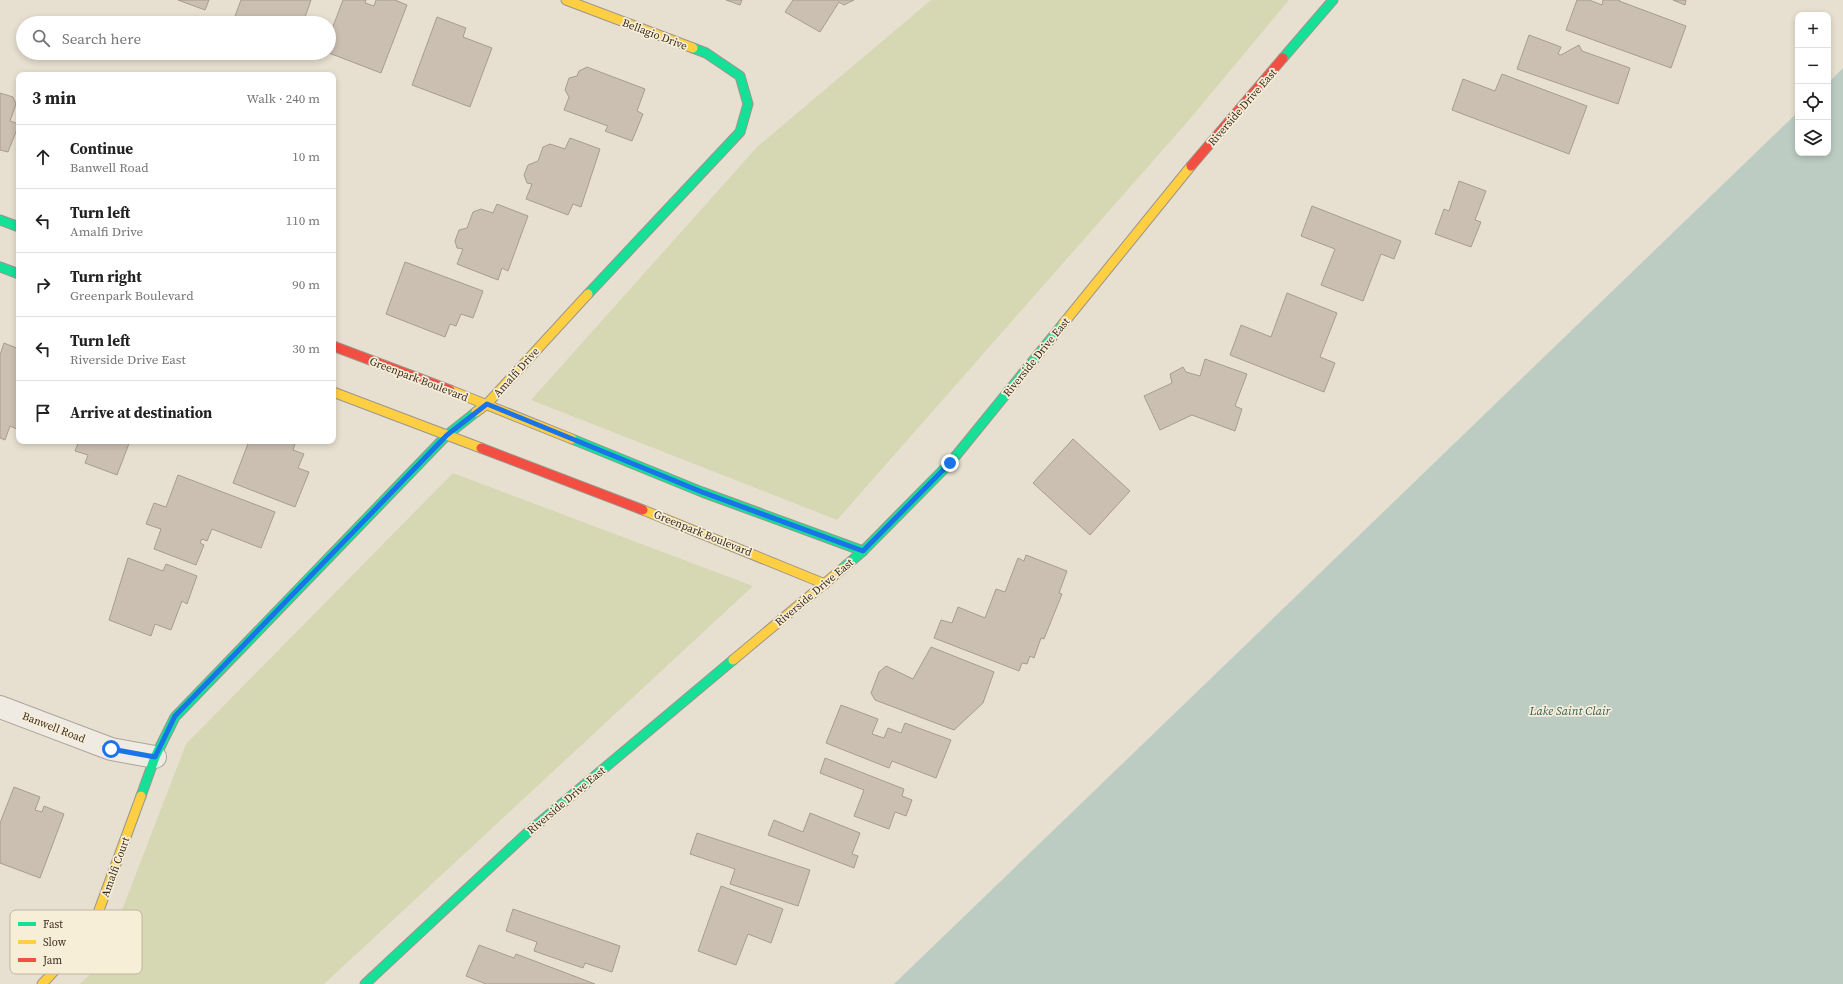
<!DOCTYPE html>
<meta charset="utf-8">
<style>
body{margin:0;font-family:"Source Serif 4",serif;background:#f2f2f2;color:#222}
.controls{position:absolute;right:12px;top:12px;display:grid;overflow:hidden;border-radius:8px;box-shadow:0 2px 6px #0003}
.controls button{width:36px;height:36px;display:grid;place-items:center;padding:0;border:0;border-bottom:1px solid #e0e0e0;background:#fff;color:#222;font:20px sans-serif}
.stop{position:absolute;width:12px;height:12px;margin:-9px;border:3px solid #1a73e8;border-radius:50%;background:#fff}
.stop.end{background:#1a73e8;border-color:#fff;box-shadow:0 1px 4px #0008}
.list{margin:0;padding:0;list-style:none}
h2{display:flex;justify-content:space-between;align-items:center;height:52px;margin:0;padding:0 16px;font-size:17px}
h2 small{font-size:13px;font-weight:400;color:#767676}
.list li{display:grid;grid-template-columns:26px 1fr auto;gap:12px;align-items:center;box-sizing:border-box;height:64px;padding:0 16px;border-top:1px solid #e0e0e0}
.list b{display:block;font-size:15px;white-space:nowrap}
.list p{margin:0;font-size:13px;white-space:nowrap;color:#767676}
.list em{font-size:13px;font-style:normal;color:#767676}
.icon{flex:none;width:22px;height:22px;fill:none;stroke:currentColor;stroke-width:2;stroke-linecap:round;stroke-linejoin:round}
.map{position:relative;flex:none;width:1843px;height:984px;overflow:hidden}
.search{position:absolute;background:#fff;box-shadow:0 2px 6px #0003;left:16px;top:16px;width:320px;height:44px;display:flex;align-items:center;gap:10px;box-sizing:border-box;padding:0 14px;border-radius:22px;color:#767676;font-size:15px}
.panel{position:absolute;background:#fff;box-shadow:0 2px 6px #0003;left:16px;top:72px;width:320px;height:372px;border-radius:8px}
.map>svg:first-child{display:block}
</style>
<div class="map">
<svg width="1843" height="984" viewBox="0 0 1843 984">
<rect width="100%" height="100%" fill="#e7e0d1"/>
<!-- green -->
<g fill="#d6d7b3">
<path d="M931 0H1289L1189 120 837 520 531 400 757 147Z"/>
<path d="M453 473 753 586 324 984H80L102 962 186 744Z"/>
</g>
<!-- water -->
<path fill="#bcccc2" d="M1843 68V984H894L1798 112V153H1828V83Z"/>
<!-- building -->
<g fill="#cbbfb2" stroke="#a89c90">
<path d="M178 0H209L205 10Z"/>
<path d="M241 0H311L303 23H246L234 19Z"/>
<path d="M343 0H366L365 3 374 6 376 0H395L407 5 381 73 329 53V37Z"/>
<path d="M726 0H742L740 5Z"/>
<path d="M793 0H854L844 5 839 2 820 32 785 12Z"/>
<path d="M1577 0H1589L1602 5 1603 0H1620L1619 1 1686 26 1671 68 1566 30Z"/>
<path d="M1673 0H1686L1685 5Z"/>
<path d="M437 17 466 28 463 37 492 48 470 107 412 85Z"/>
<path d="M1529 35 1561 47 1558 54 1561 55 1579 45 1582 51 1630 68 1618 104 1517 69Z"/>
<path d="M587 67 645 89 637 111 643 114 632 141 605 131 608 126 564 110 569 97 565 90 569 78 577 76 579 71Z"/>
<path d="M1502 74 1587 106 1569 154 1452 110 1463 79 1495 91Z"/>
<path d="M0 93 13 97 16 104 10 121 19 124 8 152 0 150Z"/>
<path d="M570 138 600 149 581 207 573 204 568 215 526 199 532 184 527 183 524 175 528 165 538 161 543 147 550 144 565 149Z"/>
<path d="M1459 181 1486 191 1475 220 1481 222 1471 247 1435 234 1444 209 1449 211Z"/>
<path d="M497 204 528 216 508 271 502 268 498 280 457 264 463 249 457 248 455 241 459 230 467 228 473 212 481 209 493 213Z"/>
<path d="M1312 206 1401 241 1394 259 1381 254 1363 301 1321 285 1335 249 1301 236Z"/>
<path d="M405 262 483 291 473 318 461 314 456 326 450 324 445 337 386 314Z"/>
<path d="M1287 293 1337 313 1320 357 1335 363 1324 392 1230 355 1241 325 1271 337Z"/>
<path d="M4 343 19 349V430L10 426 5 440 0 438V355Z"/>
<path d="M1205 359 1247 374 1235 406 1242 409 1235 431 1192 415 1160 430 1144 396 1172 383 1170 374 1183 367 1186 372 1200 376Z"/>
<path d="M1073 439 1130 491 1090 535 1033 483Z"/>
<path d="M79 441H130L117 475 85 463 88 455 75 451Z"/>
<path d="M249 441H296L293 450 304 454 298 468 309 472 295 507 233 483Z"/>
<path d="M178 475 275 512 261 548 212 529 207 541 202 539 200 543 204 545 196 565 154 549 161 529 146 524 154 503 166 507Z"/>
<path d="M1026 555 1067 571 1059 593 1062 594 1044 639 1041 638 1034 658 1030 656 1027 664 1022 663 1019 671 934 638 941 620 952 623 958 607 985 618 996 589 1005 592 1018 558 1024 561Z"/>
<path d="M128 558 163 571 166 564 197 576 187 604 182 601 171 630 155 624 151 636 109 620Z"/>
<path d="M931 647 994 672 983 703 954 730 875 700 871 693 879 672 886 666 913 679Z"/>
<path d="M841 705 878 719 872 734 884 738 888 728 901 733 905 723 951 740 936 778 892 761 889 768 826 743Z"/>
<path d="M825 758 904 789 902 796 912 800 906 816 895 812 889 829 854 816 864 790 820 773Z"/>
<path d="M14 787 40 797 35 810 42 812 44 806 64 814 40 878 0 863V823Z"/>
<path d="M810 813 860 833 852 854 858 856 854 868 768 835 774 820 803 832Z"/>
<path d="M697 833 810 870 798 906 730 884 735 869 690 854Z"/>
<path d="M721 886 783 909 771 943 748 934 736 965 698 951Z"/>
<path d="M513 909 620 946 612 972 585 963 583 968 534 951 537 942 506 931Z"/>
<path d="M479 945 514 958 516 954 595 984H486L466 976Z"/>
</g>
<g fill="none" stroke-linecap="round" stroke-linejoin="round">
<defs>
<path id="street" d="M0 707 111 749 155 757"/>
<g id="fast">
<path d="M1283 58 1333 0"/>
<path d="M0 220 19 227"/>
<path d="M0 267 19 274"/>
<path d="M588 294 740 132 748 104 740 76 706 53 693 48"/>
<path d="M572 439 702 492 863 551"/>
<path d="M842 569 863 551 950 463 1063 324"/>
<path d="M141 796 155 757 175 717 447 435 476 412"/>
<path d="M365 984 527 833 733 660"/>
</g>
<g id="slow">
<path d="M566 0 693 48"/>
<path d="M1063 324 1191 166"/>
<path d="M450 390 572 439"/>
<path d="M333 392 481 448"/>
<path d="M476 412 487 404 588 294"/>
<path d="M643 510 825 584"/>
<path d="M733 660 842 569"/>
<path d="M42 984 91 932 141 796"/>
</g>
<g id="jam">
<path d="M1191 166 1283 58"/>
<path d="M333 346 450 390"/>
<path d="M481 448 643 510"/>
</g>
</defs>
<!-- street casing -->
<use href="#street" stroke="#ada599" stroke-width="24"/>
<!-- fast casing -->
<use href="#fast" stroke="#9c958a" stroke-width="11"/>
<!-- slow casing -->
<use href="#slow" stroke="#9c958a" stroke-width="11"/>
<!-- jam casing -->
<use href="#jam" stroke="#9c958a" stroke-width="11"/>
<!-- street -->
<use href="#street" stroke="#efebe3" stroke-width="22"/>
<!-- fast -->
<use href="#fast" stroke="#16e098" stroke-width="9"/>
<!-- slow -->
<use href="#slow" stroke="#ffcf43" stroke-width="9"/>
<!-- jam -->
<use href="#jam" stroke="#f24e42" stroke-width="9"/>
</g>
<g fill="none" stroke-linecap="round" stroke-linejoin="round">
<!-- route -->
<path stroke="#1a73e8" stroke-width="5" d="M111 749 155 757 175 716 447 435 487 404 702 492 863 551 950 463"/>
</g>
<g text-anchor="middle" stroke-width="3.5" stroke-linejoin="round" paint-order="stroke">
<!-- street labels -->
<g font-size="11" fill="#3d2e20" stroke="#f7eed8">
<text transform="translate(655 34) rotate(21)" y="4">Bellagio Drive</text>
<text transform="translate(1242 107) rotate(-49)" y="4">Riverside Drive East</text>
<text transform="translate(1036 357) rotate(-51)" y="4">Riverside Drive East</text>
<text transform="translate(516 372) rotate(-48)" y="4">Amalfi Drive</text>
<text transform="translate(419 379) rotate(21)" y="4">Greenpark Boulevard</text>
<text transform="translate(703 533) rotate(22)" y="4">Greenpark Boulevard</text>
<text transform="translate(814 592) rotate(-40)" y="4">Riverside Drive East</text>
<text transform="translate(54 727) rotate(21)" y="4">Banwell Road</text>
<text transform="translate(566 800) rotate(-40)" y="4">Riverside Drive East</text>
<text transform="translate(115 867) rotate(-70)" y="4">Amalfi Court</text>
</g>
<!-- water labels -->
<g font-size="12" font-style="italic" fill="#2f5d5a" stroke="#f7eed8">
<text x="1570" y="715">Lake Saint Clair</text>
</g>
</g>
<!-- legend -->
<rect x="10" y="910" width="132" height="64" rx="6" fill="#f7eed8" stroke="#bfb4a1" stroke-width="1"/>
<rect x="18" y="922" width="18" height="4" fill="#16e098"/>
<rect x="18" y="940" width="18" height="4" fill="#ffcf43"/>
<rect x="18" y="958" width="18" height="4" fill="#f24e42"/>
<g font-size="11" fill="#3d2e20">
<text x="43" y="928">Fast</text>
<text x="43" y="946">Slow</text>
<text x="43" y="964">Jam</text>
</g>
</svg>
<div class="controls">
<button>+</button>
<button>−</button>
<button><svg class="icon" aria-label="locate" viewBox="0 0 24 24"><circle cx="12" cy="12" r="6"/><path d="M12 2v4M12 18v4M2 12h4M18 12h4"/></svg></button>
<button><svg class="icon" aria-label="layers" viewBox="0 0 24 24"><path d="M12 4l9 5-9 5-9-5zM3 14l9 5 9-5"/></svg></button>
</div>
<div class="stop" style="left:111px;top:749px"></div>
<div class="stop end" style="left:950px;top:463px"></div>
<div class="search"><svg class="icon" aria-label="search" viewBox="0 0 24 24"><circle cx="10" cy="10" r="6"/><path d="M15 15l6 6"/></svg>Search here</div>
<section class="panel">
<h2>3 min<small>Walk · 240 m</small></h2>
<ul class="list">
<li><svg class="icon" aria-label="ahead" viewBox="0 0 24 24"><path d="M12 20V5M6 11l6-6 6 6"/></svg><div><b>Continue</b><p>Banwell Road</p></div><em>10 m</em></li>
<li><svg class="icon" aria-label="left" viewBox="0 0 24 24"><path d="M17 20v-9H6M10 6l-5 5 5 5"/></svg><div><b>Turn left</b><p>Amalfi Drive</p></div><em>110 m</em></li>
<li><svg class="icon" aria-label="right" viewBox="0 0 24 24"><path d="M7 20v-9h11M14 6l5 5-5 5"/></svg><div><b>Turn right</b><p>Greenpark Boulevard</p></div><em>90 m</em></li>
<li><svg class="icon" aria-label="left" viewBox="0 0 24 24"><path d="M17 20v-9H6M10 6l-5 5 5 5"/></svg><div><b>Turn left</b><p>Riverside Drive East</p></div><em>30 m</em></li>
<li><svg class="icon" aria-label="arrive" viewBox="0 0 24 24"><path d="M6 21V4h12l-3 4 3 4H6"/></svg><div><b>Arrive at destination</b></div></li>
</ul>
</section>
</div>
